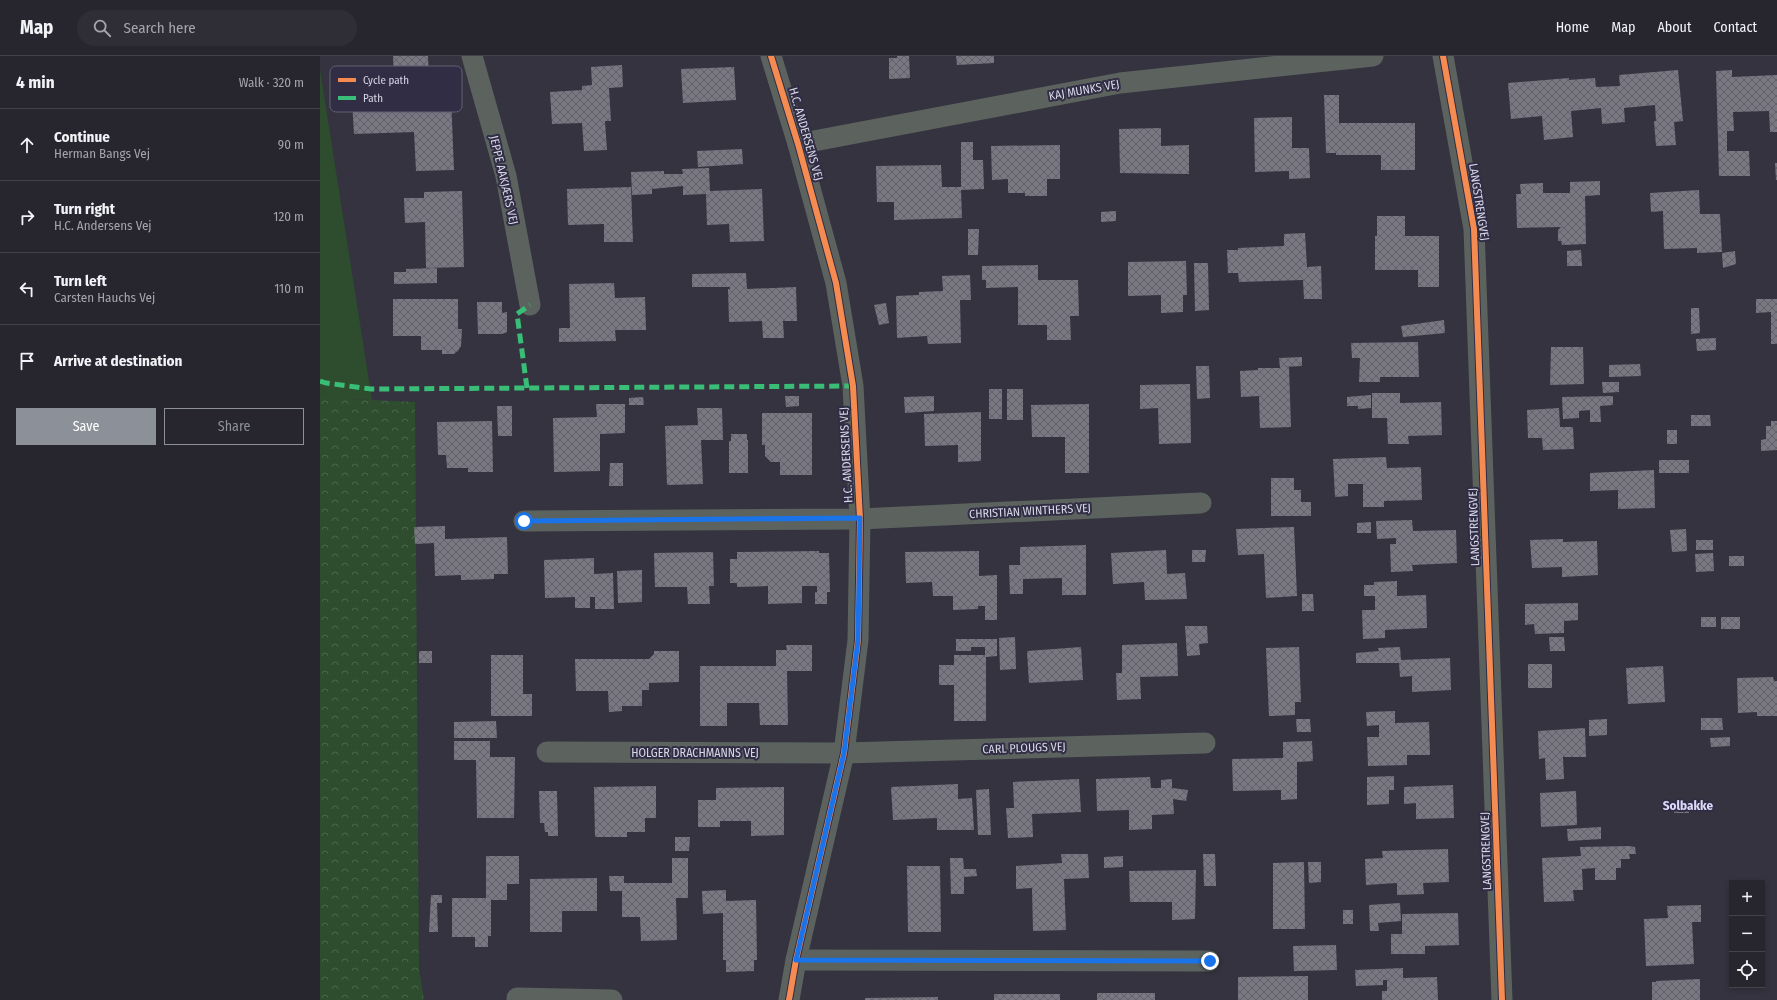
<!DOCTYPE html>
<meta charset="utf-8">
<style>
body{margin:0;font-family:"Fira Sans Condensed",sans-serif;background:#2f2e37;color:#f1f3f6}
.controls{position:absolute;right:12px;bottom:12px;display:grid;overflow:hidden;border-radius:0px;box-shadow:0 2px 6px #0003}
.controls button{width:36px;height:36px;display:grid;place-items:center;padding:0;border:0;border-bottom:1px solid #43434b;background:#27262f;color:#f1f3f6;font:20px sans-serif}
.stop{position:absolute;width:12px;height:12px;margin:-9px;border:3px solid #1a73e8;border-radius:50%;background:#fff}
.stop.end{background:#1a73e8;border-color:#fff;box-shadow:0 1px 4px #0008}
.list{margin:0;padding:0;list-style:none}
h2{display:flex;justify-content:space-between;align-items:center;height:52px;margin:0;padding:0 16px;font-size:17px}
h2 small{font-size:13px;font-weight:400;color:#a4a5aa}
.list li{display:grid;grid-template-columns:26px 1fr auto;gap:12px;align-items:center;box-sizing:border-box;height:72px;padding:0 16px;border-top:1px solid #43434b}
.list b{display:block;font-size:15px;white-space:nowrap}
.list p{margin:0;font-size:13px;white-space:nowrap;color:#a4a5aa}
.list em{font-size:13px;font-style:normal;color:#a4a5aa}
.actions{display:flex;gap:8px;padding:12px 16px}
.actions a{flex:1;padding:9px 0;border:1px solid #8c9099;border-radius:0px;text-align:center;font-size:14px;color:#8c9099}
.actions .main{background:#8c9099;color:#fff}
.icon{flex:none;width:22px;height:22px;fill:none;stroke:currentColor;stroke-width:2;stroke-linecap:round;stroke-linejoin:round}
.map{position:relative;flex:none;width:1457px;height:944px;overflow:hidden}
header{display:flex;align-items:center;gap:24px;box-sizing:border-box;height:56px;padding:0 20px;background:#27262f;border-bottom:1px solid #43434b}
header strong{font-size:19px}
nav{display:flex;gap:22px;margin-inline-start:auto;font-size:14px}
.search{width:280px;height:36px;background:#2f2e37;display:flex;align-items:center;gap:10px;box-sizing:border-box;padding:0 14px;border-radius:22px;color:#a4a5aa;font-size:15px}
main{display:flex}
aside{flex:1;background:#27262f}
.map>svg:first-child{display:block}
</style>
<header>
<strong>Map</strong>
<div class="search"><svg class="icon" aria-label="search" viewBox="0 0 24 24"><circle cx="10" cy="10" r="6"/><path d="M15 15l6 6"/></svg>Search here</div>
<nav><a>Home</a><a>Map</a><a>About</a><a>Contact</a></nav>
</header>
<main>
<aside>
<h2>4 min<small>Walk · 320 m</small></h2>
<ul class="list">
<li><svg class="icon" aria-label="ahead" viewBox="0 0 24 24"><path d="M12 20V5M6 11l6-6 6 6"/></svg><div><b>Continue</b><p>Herman Bangs Vej</p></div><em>90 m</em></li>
<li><svg class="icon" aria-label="right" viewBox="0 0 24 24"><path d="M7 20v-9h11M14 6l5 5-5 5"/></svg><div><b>Turn right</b><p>H.C. Andersens Vej</p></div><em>120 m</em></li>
<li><svg class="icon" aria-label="left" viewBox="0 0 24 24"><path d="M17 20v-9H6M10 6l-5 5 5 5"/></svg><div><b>Turn left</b><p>Carsten Hauchs Vej</p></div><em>110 m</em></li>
<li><svg class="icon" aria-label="arrive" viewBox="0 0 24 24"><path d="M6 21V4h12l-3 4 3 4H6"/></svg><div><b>Arrive at destination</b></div></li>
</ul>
<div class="actions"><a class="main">Save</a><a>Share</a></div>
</aside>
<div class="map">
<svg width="1457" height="944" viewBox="0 0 1457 944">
<defs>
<pattern id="forest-crowns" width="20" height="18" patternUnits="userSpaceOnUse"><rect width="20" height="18" fill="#2e4d2f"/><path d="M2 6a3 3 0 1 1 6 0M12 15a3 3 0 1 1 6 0" fill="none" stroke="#4c664d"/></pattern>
<pattern id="building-cross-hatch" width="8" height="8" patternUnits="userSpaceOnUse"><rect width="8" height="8" fill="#787782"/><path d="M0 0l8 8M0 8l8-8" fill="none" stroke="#62616a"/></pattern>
</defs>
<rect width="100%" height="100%" fill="#34333f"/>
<!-- grass -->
<path fill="#2e4d2f" d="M0 14 52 344 29 343 0 336Z"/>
<!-- forest -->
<path fill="url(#forest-crowns)" d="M0 336 29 343 95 346 99 913 104 944H0Z"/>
<!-- building -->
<g fill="url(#building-cross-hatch)">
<path d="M73 0H108L109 22 74 24Z"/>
<path d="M577 0H589L590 22 569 23V2H577Z"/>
<path d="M636 0H674V7L637 9Z"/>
<path d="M302 9 303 31 289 32 291 65H285L287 94 264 95 262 67 232 68 230 36 262 34V30L272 29 271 11Z"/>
<path d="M414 11 416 44 363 47 361 13Z"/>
<path d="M1358 14 1363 65 1354 66 1356 89 1336 90 1334 65H1336L1335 49 1304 52 1305 66 1282 68 1281 52 1251 55 1253 81 1224 84 1222 60 1191 63 1188 27 1249 22V24L1275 22 1276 31 1300 30 1299 19Z"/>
<path d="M1412 14V21L1457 19V76H1450L1449 55 1413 56 1414 75H1407V95H1429L1430 120H1399L1396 15Z"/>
<path d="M75 32 76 43 131 41 134 114 96 115 94 76 34 78 32 45 44 44 43 33Z"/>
<path d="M1004 39H1019V67H1095V114H1061V99H1016V97H1006Z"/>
<path d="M972 61V92H989L990 122 969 123V115L935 116 934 62Z"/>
<path d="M841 72V90L869 89V118L800 117 799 73Z"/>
<path d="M641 86H653V104H663L664 133 641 134 642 162 574 164V146H557L556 110 621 109 622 131H641Z"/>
<path d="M740 89V123H727V140H705V137H688V123L672 124 671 90Z"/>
<path d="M422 93 423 108 378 111 377 95Z"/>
<path d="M1455 107H1457V124H1456Z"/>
<path d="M389 112 390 135 442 133 444 185 410 186 409 168 387 169 386 138 363 139V130L332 133V138L312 139 311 116 344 115V118H363L362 113Z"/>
<path d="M1280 125V139L1265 140 1266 188 1242 189 1241 185H1238V174L1241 171 1197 172 1196 138H1201L1200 128 1223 127V137H1250V126Z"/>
<path d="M311 131 313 186H284V168L248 169 247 133Z"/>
<path d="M1379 134 1380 158H1400L1402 196 1377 197V192L1344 193 1343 155 1331 156 1330 137Z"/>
<path d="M142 135 144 211 106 212 105 166 85 167 84 142H104V136Z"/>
<path d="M796 155V165L781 166V156Z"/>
<path d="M1057 160H1085V180H1119V231H1098V214H1055V180H1057Z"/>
<path d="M648 173H659L658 199H648Z"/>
<path d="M985 177 987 211 1001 210 1002 243H984L983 224 919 226 918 217H908L907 194H918V192L964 190V178Z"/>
<path d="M1261 194 1262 210H1247V195Z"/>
<path d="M1415 195 1416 208 1403 212 1402 197Z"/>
<path d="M866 205 867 239H863V256L841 257V239L808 240V206Z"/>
<path d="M874 207H888L889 254 875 255Z"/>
<path d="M718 209V224H758L759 260H750L751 284H727V269H698V231L666 232V224H662V210Z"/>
<path d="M117 212V227L74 228V216H86V213Z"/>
<path d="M426 217 427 233 476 231 477 265H463L464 282H443L442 265 409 266 408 233H410V231H372V218Z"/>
<path d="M650 219 651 244H640L641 287 608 288 607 280 577 282 576 240 599 239V236L623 235 622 220Z"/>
<path d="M294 227 295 242 325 241 326 274H295L296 285 239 286V272H250L249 228Z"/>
<path d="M73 243H138V273H142L141 290 138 295 134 298H122V294H101V280H73Z"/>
<path d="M1436 243H1457V288H1451V256L1436 257Z"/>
<path d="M157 246H182V257L187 256V276L182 278H158Z"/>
<path d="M566 247 569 267 559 269 554 249Z"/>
<path d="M1371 252H1379L1380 277 1371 278Z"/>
<path d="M1124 264 1125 277 1083 281 1081 270Z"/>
<path d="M1396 282V294L1377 295 1376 283Z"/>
<path d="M1098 286 1099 321H1060V326H1039L1040 302H1032L1031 287Z"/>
<path d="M1231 291H1263L1264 328 1230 329Z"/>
<path d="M982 301V310L963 311H969L971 371 940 372 939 340 921 341 920 315 938 314V312H960L959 302Z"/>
<path d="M1320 308 1321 320 1289 321V309Z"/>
<path d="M876 310H889L890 342 877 343Z"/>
<path d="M1282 326H1299V336L1283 337Z"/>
<path d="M870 328 871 387 839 388 838 352 820 353V329Z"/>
<rect x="669" y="333" width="13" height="30"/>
<rect x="687" y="333" width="16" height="31"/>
<path d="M1052 337H1080V347L1121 346 1122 379 1088 380 1089 388H1068L1067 362H1052Z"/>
<path d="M1051 339V352L1038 353V350H1027V341Z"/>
<path d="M465 340H479V350L466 351Z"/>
<path d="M614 340V355L585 357 584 341Z"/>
<path d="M1293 340V349L1280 350 1281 366H1270V354L1259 355V362L1243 363 1242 341Z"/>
<path d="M323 341 324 349H309V342Z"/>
<path d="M276 348H305V377L280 378V415L234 416 233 362 277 361Z"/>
<path d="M769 348V417H745V381H712L711 349Z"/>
<path d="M177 350H192V380H178Z"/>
<path d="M377 352H402L403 384H381L383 428 347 429 345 370 378 369Z"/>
<path d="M1239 352 1240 371H1253L1254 393 1223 394 1222 382H1208L1207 354Z"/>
<path d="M661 356V405L638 406V389L605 390 604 358Z"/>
<path d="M442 357H492V419H460V406H451L445 400V389H442Z"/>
<path d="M1371 359H1390L1391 370H1371Z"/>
<path d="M172 365 173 416H148V412H127L126 399H118L117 366Z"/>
<path d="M1451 365H1457V394L1441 395V384L1446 383V370H1451Z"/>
<rect x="1347" y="374" width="10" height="14"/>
<path d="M411 378H427V384H428V417H409V385H411Z"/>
<path d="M1066 401 1067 412 1101 411 1102 444 1064 445V451H1043V428H1028V440L1015 441 1013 403Z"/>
<rect x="1339" y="404" width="30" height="13"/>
<path d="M290 407H303V430H289Z"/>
<path d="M1334 414 1335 452 1298 453V434L1270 435V417Z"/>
<path d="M951 422H974V434H981V446H991V460H951Z"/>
<path d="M1092 464 1093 475 1136 474 1137 507 1092 509 1093 515 1071 516 1070 488H1076V482L1057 483 1056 465Z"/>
<path d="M1051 466V477H1037V467Z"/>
<path d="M125 470V483L187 481 188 518H174V523L141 524V519L115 520 114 487 95 488 94 471Z"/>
<path d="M974 471 977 540 946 542 944 498 918 499 916 473Z"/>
<path d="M1366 473 1367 495 1352 496 1350 474Z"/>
<path d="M1243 483V486L1277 485 1278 519 1242 521V511L1212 512 1210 484Z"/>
<rect x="1376" y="484" width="17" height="10"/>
<path d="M766 489V539H742V522L703 523V538H690L689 509H700V491Z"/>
<path d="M846 494 847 518 865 517 867 543 825 544 824 526 793 528 791 497Z"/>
<path d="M872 494H886L885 506H872Z"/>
<path d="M499 495V497H509L510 536H507V548H495V536H497V530H482V547L448 548V530L417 531V527H410V503H417V496Z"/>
<path d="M659 495V520L677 519V564H665V550H658V553L633 554V540H613L612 526 586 527 585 496Z"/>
<path d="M393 496 394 530H389L390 548H368L367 531H335L334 497Z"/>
<path d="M1393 497 1394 515 1376 516 1375 498Z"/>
<rect x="1409" y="500" width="15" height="10"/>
<path d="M274 502V518L293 517 294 553H275V541H270V552H255V541L225 542 224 504Z"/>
<path d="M322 514V546L298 547 297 515Z"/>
<path d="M1077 525V540L1106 539 1107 572 1065 574V582L1043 583 1042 554H1055V540H1044V529H1054V526Z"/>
<path d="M982 538H993L994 555H982Z"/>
<path d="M1258 547V564L1244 565V577L1215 578 1214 568 1205 569V548Z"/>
<rect x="1381" y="561" width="15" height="10"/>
<rect x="1401" y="561" width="19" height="12"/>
<path d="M865 570H887L888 587 879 588 880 599 867 600Z"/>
<path d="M695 581 696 613 680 614 679 582Z"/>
<path d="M1229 581H1244L1245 595H1230Z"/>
<path d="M636 583H677V600L666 601V665H634V629H619V609H634V599H665V591H651V595H636Z"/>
<path d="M857 587 858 620 820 621 821 643 797 644 796 617H802V589Z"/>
<path d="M466 589H492V615H467L468 669H440L439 647H407V670H380V610H456V594H467Z"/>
<path d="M761 591 763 624 709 627 707 595Z"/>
<path d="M979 591 981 646H975V659L949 660 946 592Z"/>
<path d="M1080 591 1081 604 1130 602 1131 634 1092 636V620L1080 621 1079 607H1036V597L1059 595 1058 592Z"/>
<rect x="99" y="595" width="13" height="12"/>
<path d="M334 595H359V626L329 627V634H322V650H302V655L289 656 288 635H256L255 603H329L334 598Z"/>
<path d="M171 599H203V638H212V660H171Z"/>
<rect x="1208" y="608" width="24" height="24"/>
<path d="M1343 610 1345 646 1308 648 1306 612Z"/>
<path d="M1453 621 1454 625H1457V660H1437V656L1418 657 1417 622Z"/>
<path d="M1075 655V667L1109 666 1110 699H1087V709L1048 710 1047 681H1059V669L1047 670 1046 656Z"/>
<path d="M1381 662H1402L1403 674H1381Z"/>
<path d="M976 663H990L991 676H977Z"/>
<path d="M1287 663V679L1269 680V664Z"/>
<path d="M176 665 177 682H134V666Z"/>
<path d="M1265 672 1266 701H1243L1244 723 1226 724 1225 702 1219 703 1218 675Z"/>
<path d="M1410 681V690L1391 691 1390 682Z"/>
<path d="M134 685H170V701H195L194 762H157L156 704H134Z"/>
<path d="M992 685 993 705 977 706V743L961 744V734L913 735 912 703 963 702V686Z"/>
<path d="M1074 720V734H1069V748L1047 749V721Z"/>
<path d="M830 721 831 732H841V724L852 723V732L868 734 866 745 853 743 854 758 832 759V773L809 774V754L777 755 776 723Z"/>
<path d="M759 723 761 756 712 758 713 781 688 782 686 752H694L693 726Z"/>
<path d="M638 728V743L652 742 654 774H617V762L573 764 571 731Z"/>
<path d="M1133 729 1134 762 1096 763V747L1084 748V731Z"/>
<path d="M336 730V762H325V776H307V781H275L274 731Z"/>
<path d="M464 731V779L431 780V765H400V771H378V744H396V732Z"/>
<path d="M669 733 671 779H658L656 734Z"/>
<path d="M219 735H237L238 780H228V776H225L224 767H220Z"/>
<path d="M1256 735 1257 769 1221 771 1220 737Z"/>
<path d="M1355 747H1369V757H1354Z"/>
<path d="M1281 771V783L1248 785 1247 773Z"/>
<path d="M355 781H370L369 795H355Z"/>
<path d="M1309 790 1315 791 1316 798H1309L1310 803H1301V812H1296V824H1275V812L1262 813 1263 834H1253L1254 845 1224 846 1222 802 1261 800 1260 791Z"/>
<path d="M1128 793 1129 826 1103 827 1104 838 1077 839V827L1046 829 1045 803 1063 802 1062 795Z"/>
<path d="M741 798H768L769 822 744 823 746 874 713 875 712 832 696 833V810L742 807Z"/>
<path d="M883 798H895L896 830H884Z"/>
<path d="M166 800H199V828H187V844H171V880H168V891H155V881H132V842H166Z"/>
<path d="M803 800V811L784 812V801Z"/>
<path d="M352 802H368V842H356L357 884 321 885 320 861H302V835H290L289 820H304V827H352Z"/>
<path d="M630 802H643L644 813H656L657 820 644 821V838H631Z"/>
<path d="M984 806 985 873H953V807Z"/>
<path d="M988 806H1001V826L989 827Z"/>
<path d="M587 810H620L621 876H588Z"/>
<path d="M876 814 875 863 852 864V846H810L809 815Z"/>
<path d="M277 822V855H242V876H210V823Z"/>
<path d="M406 834V845L436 844 437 904H434V915L406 916V904H403V857L383 858 382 835Z"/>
<path d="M111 839H122V847H117L118 876H109Z"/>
<path d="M1080 847 1081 865 1058 867 1059 875H1050L1049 849Z"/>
<path d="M1381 849V866H1372L1374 908 1326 910 1324 863 1348 862 1347 850Z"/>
<rect x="1023" y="854" width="10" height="14"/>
<path d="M1138 857 1139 889 1105 890V898H1071V878H1082V858Z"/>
<path d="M1016 889 1017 914 974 915 973 890Z"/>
<path d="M1083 912V922L1117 921 1118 944H1062V935H1067V924H1063V929L1036 930 1035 914Z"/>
<path d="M988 920V944H918V921Z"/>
<path d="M1380 923V944H1332V926H1336V925Z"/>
<rect x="1415" y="929" width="10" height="3"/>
<rect x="777" y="937" width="58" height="7"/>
<rect x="674" y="938" width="66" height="6"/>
<path d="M618 941V944H545V942Z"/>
</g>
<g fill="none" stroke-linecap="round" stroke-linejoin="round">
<!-- street -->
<g stroke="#5c635e" stroke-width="21">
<path d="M152 0 186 120 210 249"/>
<path d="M451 0 478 88 516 227 533 330 540 463 538 584 524 697 476 904 469 944"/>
<path d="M1123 0 1154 173 1182 944"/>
<path d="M478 88 800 27 1053 0"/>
<path d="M204 465 540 463 881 447"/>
<path d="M227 696 524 697 885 687"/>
<path d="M476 904 889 905"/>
<path d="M197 942 292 944"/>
</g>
<!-- quiet -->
<g stroke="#3abd76" stroke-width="5" stroke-dasharray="10 5" stroke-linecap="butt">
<path d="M0 325 6 327 51 333 533 330"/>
<path d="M207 332 197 258 210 249"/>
</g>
<defs>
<g id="cycleway">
<path d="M451 0 478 88 516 227 533 330 540 463 538 584 524 697 476 904 469 944"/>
<path d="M1123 0 1154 173 1182 944"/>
</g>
</defs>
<!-- cycleway casing -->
<use href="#cycleway" stroke="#302d45" stroke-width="8"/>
<!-- cycleway -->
<use href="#cycleway" stroke="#f68b52" stroke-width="6"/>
</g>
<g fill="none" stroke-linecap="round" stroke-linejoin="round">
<!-- route -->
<path stroke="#1a73e8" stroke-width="5" d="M204 465 540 462 538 584 524 697 476 904 890 905"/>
</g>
<g text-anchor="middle" stroke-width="4" stroke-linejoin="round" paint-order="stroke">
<!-- street labels -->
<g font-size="12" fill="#d8d7e6" stroke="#302d45">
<text transform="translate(764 34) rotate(-10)" y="4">KAJ MUNKS VEJ</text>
<text transform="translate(486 78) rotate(74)" y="4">H.C. ANDERSENS VEJ</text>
<text transform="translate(184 124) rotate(77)" y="4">JEPPE AAKJÆRS VEJ</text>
<text transform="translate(1159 146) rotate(81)" y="4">LANGSTRENGVEJ</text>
<text transform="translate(526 399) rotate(-93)" y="4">H.C. ANDERSENS VEJ</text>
<text transform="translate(710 455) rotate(-3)" y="4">CHRISTIAN WINTHERS VEJ</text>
<text transform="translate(1154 471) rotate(-92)" y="4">LANGSTRENGVEJ</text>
<text transform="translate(704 692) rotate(-2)" y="4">CARL PLOUGS VEJ</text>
<text x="375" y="701">HOLGER DRACHMANNS VEJ</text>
<text transform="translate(1166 795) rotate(-92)" y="4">LANGSTRENGVEJ</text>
</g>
<!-- neighbourhood labels -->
<g font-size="13" font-weight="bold" fill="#dcdaf9" stroke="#302d45">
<text x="1368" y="754">Solbakke</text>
</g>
</g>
<!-- legend -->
<rect x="10" y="10" width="132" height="46" rx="6" fill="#302d45" stroke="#626075" stroke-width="1"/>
<rect x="18" y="22" width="18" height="4" fill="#f68b52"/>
<rect x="18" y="40" width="18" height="4" fill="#3abd76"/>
<g font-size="11" fill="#d8d7e6">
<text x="43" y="28">Cycle path</text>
<text x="43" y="46">Path</text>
</g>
</svg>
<div class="controls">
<button>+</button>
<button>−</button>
<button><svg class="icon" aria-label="locate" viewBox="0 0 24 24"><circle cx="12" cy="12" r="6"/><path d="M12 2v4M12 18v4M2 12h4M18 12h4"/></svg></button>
</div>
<div class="stop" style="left:204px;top:465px"></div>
<div class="stop end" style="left:890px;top:905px"></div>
</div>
</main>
